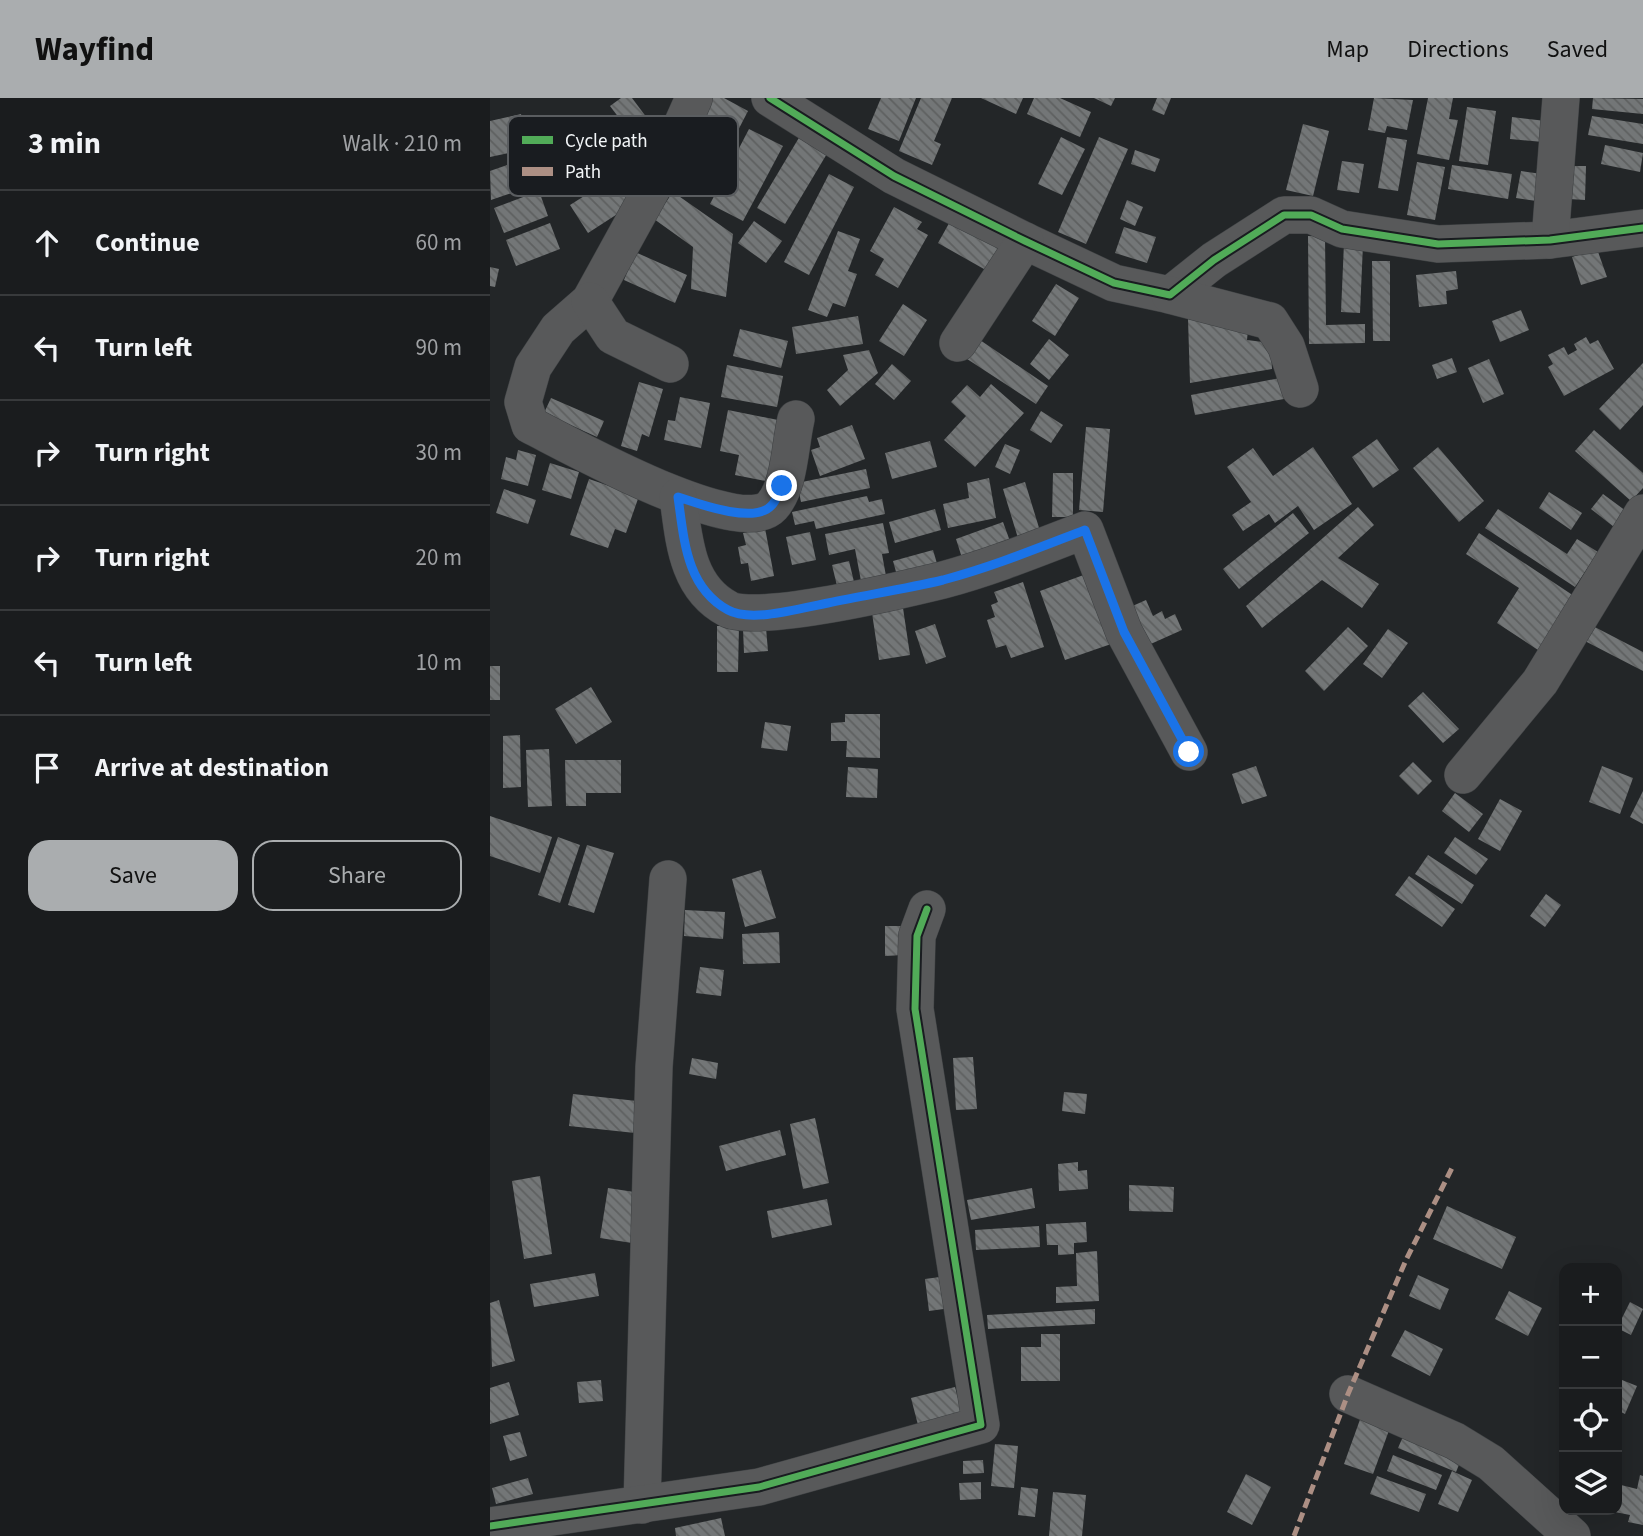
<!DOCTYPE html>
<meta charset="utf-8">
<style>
body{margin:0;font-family:"Source Sans 3",sans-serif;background:#27292b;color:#f1f3f6}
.controls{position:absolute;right:21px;bottom:21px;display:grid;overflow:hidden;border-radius:14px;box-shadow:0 7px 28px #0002}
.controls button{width:63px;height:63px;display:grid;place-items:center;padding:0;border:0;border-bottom:2px solid #383a3c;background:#1a1c1e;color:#f1f3f6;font:35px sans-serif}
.stop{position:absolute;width:21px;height:21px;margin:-16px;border:5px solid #1a73e8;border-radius:50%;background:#fff}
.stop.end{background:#1a73e8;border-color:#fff;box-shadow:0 2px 7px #0008}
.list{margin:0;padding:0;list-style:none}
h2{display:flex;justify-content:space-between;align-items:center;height:91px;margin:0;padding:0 28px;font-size:30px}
h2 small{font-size:23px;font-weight:400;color:#9fa1a4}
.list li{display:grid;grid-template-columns:46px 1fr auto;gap:21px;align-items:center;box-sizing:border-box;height:105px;padding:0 28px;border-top:2px solid #383a3c}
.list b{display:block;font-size:26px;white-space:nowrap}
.list em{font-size:23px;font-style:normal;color:#9fa1a4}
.actions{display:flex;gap:14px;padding:21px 28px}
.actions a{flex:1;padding:16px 0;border:2px solid #aaadaf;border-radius:21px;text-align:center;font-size:24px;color:#aaadaf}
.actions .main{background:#aaadaf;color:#111}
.icon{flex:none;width:38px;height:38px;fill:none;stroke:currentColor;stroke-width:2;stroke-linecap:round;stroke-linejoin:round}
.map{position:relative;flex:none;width:1153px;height:1438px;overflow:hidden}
header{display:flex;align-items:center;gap:42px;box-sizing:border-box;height:98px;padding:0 35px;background:#aaadaf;color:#111}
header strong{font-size:33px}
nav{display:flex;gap:38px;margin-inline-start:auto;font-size:24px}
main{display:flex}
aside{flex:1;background:#1a1c1e}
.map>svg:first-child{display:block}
</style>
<header>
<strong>Wayfind</strong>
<nav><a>Map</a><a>Directions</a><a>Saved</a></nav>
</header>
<main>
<aside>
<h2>3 min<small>Walk · 210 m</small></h2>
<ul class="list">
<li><svg class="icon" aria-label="ahead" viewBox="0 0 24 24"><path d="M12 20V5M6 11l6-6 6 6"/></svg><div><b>Continue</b></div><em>60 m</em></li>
<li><svg class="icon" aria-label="left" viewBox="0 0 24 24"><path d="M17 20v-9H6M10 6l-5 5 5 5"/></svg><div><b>Turn left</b></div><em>90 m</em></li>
<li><svg class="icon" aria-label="right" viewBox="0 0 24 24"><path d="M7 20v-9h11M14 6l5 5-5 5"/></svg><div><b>Turn right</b></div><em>30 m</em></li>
<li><svg class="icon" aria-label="right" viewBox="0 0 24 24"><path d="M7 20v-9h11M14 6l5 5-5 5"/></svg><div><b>Turn right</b></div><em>20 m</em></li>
<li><svg class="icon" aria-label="left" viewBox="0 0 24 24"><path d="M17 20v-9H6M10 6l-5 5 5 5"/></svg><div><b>Turn left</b></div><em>10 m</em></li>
<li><svg class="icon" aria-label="arrive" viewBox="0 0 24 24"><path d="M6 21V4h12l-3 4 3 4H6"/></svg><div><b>Arrive at destination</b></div></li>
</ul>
<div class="actions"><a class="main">Save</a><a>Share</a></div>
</aside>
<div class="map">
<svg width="1153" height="1438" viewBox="0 0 1153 1438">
<defs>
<pattern id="building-back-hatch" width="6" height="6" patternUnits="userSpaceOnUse" patternTransform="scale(1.75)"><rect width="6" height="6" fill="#737677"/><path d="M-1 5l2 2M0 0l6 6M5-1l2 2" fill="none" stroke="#5e6060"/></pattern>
</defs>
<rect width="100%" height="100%" fill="#232628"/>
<!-- building -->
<g fill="url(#building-back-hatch)">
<path d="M131 0H142L169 36 151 49 120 8Z"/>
<path d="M222 0H234L258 13 224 79 190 62Z"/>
<path d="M391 0H426L409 43 378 31Z"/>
<path d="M431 0H462L444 43 451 46 442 67 409 53Z"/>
<path d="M491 0H533L526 16Z"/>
<path d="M544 0H570L601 14 590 39 537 16Z"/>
<path d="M604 0H625L621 8Z"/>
<path d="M667 0H681L674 17 662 12Z"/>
<path d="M884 0 923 2 917 32 897 28 895 35 878 32Z"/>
<path d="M938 0H963L959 21 968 22 959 62 927 56Z"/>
<path d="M1103 0 1153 1V16L1102 11Z"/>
<path d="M977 9 1006 13 998 67 969 63Z"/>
<path d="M31 16 33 28 51 24 56 47 0 59V23Z"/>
<path d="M1102 18 1153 26V46L1098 37Z"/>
<path d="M1022 19 1056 23 1053 44 1020 41Z"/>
<path d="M813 26 839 33 823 98 796 92Z"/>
<path d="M259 31 293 48 253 123 220 106Z"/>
<path d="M310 38 338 54 295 126 267 110Z"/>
<path d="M571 39 595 51 572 97 548 86Z"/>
<path d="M609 39 638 51 596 146 568 134Z"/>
<path d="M897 39 917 42 908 93 888 90Z"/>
<path d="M1115 47 1153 55 1150 74 1111 66Z"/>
<path d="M645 52 670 61 665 74 641 66Z"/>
<path d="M40 59 48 86 1 102 0 73Z"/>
<path d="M852 63 874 66 869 95 847 92Z"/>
<path d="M927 64 955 69 945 122 917 117Z"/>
<path d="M962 67 1022 76 1018 101 958 91Z"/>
<path d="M1081 68H1096L1095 102 1079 101Z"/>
<path d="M1031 73 1059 77 1054 104 1026 100Z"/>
<path d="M129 76 146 104 98 135 80 107Z"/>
<path d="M339 76 364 89 319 177 294 164Z"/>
<path d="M49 93 58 118 14 135 4 110Z"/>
<path d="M183 94 243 136 236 199 201 191 203 149 164 121Z"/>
<path d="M637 102 653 109 645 128 630 121Z"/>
<path d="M404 109 432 124 427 131 438 137 408 190 385 177 394 161 380 153Z"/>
<path d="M462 120 515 149 501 175 448 145Z"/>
<path d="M264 123 292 143 276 165 248 145Z"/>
<path d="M60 125 70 151 26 168 16 142Z"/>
<path d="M634 129 666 139 657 165 625 155Z"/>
<path d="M348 133 370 141 358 173 367 176 355 209 343 205 337 219 318 212Z"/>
<path d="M818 138H835L836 227 875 226V245L819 246Z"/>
<path d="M854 145 873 146 870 215 851 214Z"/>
<path d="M1107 151 1117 179 1091 187 1082 159Z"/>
<path d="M145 154 197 177 185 205 134 182Z"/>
<path d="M882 163H900V243H883Z"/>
<path d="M0 169 9 171 5 189 0 188Z"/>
<path d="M966 173 968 191 956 193 957 206 929 209 926 177Z"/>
<path d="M566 186 589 200 565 238 542 223Z"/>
<path d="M413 206 437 222 414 258 389 243Z"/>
<path d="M1031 212 1039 232 1010 244 1002 223Z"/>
<path d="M368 218 373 246 306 256 302 229Z"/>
<path d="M698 221 758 231 757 242 781 245 782 271 700 285Z"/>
<path d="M250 231 298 243 291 270 243 258Z"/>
<path d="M1096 239 1100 246 1108 242 1124 271 1074 298 1058 269 1063 266 1058 257 1074 249 1078 257 1087 252 1084 246Z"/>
<path d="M487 240 558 288 546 306 474 259Z"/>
<path d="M559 241 579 257 559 282 540 266Z"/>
<path d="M379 252 388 275 350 308 337 292 358 272 353 257Z"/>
<path d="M962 260 967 274 947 281 942 267Z"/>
<path d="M999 261 1014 296 993 305 978 270Z"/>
<path d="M1153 265V307L1130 332 1109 311Z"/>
<path d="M402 266 421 283 404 302 385 286Z"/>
<path d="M237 267 293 278 287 309 231 299Z"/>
<path d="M790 280 794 301 705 317 701 297Z"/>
<path d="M149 284 173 291 159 339 152 336 147 353 131 348Z"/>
<path d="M501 286 534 315 485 369 454 342 476 318 461 304 477 287 490 299Z"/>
<path d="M190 299 220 305 211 350 174 342 178 322 185 323Z"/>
<path d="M61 300 114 323 107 339 54 315Z"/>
<path d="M238 312 293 323 281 384 245 377 249 357 230 353Z"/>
<path d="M551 313 573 327 561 345 540 332Z"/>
<path d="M362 327 375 361 330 378 321 352 330 349 327 340Z"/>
<path d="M596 329 620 331 613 414 589 412Z"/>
<path d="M1104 332 1153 375V390L1141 403 1085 353Z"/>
<path d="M887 341 909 372 883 390 862 359Z"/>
<path d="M440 343 447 369 402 381 395 355Z"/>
<path d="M515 346 530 352 520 376 505 369Z"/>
<path d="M823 349 862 406 824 432 808 408 785 425 779 416 753 433 742 417 761 404 737 369 763 350 783 378Z"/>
<path d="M948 349 994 403 969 424 923 370Z"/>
<path d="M28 352 46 357 38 388 11 381 16 359 26 362Z"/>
<path d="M60 365 89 374 81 401 52 392Z"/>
<path d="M376 371 380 390 311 404 307 385Z"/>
<path d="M563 375H583V419H562Z"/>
<path d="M499 380 506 420 458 430 453 406 479 400 477 385Z"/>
<path d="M99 381 149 398 136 435 125 431 118 450 80 437Z"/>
<path d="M535 384 550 433 528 440 513 391Z"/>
<path d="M14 391 46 402 38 426 6 415Z"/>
<path d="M1059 394 1092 415 1081 432 1049 410Z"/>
<path d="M1113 396 1136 413 1124 429 1101 411Z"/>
<path d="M377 398 379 404 392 401 395 416 326 431 324 423 305 427 302 414Z"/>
<path d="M868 409 884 427 848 460 889 486 872 510 832 482 772 530 756 508Z"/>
<path d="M445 411 451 432 405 445 399 424Z"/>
<path d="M1008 411 1077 456 1087 441 1108 454 1085 489 995 430Z"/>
<path d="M803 415 819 435 749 491 733 471Z"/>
<path d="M513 424 521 446 473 463 466 441Z"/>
<path d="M393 425 399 455 392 456 396 478 371 483 365 451 339 457 335 436Z"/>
<path d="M275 430 284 478 261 483 258 465 251 466 248 449 256 447 253 435Z"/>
<path d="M320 434 326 462 302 467 296 439Z"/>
<path d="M989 435 1084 498 1048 552 1007 525 1029 490 976 456Z"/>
<path d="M443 452 448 469 408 481 403 463Z"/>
<path d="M359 463 365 488 348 492 342 467Z"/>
<path d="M599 475 624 545 575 562 550 493Z"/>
<path d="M533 484 554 549 521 560 516 547 506 550 497 522 505 519 501 507 508 504 504 494Z"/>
<path d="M656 502 663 518 672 513 675 521 685 516 692 532 654 549 638 510Z"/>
<path d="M413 510 420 557 389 562 382 515Z"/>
<path d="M445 526 456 559 436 566 425 533Z"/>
<path d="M1099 526 1153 554V573L1091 541Z"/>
<path d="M227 528H249L248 574H227Z"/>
<path d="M858 529 878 548 834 593 815 573Z"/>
<path d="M276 530 278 553 254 555 253 531Z"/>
<path d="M898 531 918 545 892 580 873 566Z"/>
<rect x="0" y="568" width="10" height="34"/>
<path d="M101 589 122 624 86 646 65 611Z"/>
<path d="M933 594 969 631 953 645 918 608Z"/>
<path d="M355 616H390V660L356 659 357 643H341V625L355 624Z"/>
<path d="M275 624 301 628 297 653 271 650Z"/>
<path d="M30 637 31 689 13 690V638Z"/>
<path d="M59 651 62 708 38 709 36 652Z"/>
<path d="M75 662H131V695H96V708H76Z"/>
<path d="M923 664 942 683 928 697 909 678Z"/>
<path d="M766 668 777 698 752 706 742 676Z"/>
<path d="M1112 668 1143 680 1130 716 1099 704Z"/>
<path d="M358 669 388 671 387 700 356 699Z"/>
<path d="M1153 693V726L1140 719Z"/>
<path d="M965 695 993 716 979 734 952 713Z"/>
<path d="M1010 701 1032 713 1010 753 988 741Z"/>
<path d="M0 718 62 739 50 775 0 758Z"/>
<path d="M68 739 90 747 70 805 48 797Z"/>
<path d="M965 739 998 761 986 777 954 755Z"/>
<path d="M97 747 124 755 104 815 78 807Z"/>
<path d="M938 757 984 787 972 806 925 776Z"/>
<path d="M271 772 286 820 255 829 242 781Z"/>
<path d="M919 778 965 811 952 829 905 797Z"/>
<path d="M1056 796 1071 807 1055 829 1040 818Z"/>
<path d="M195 812 235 814 233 841 194 838Z"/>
<path d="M395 828H414V857L395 858Z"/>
<path d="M289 834 290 865 253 866 252 836Z"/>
<path d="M210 869 234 872 231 898 206 895Z"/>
<path d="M483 959 487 1011 466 1012 463 960Z"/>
<path d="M202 960 228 965 226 981 199 976Z"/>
<path d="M574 994 597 996 595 1016 572 1013Z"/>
<path d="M83 996 147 1003 145 1035 79 1028Z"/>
<path d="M325 1020 339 1085 313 1091 300 1026Z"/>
<path d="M290 1032 296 1057 236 1073 229 1048Z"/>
<path d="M588 1064V1073L597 1072 598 1091 569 1093 568 1066Z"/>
<path d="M50 1078 62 1156 34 1161 22 1083Z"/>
<path d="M639 1087 684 1089 683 1114 639 1113Z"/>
<path d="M118 1090 151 1095 142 1145 110 1140Z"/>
<path d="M542 1090 545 1110 481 1122 477 1102Z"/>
<path d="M337 1101 342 1127 282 1140 277 1113Z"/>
<path d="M957 1108 1026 1139 1012 1171 943 1141Z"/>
<path d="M596 1124 597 1144 584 1145V1156L568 1157V1147H557L556 1126Z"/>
<path d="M549 1128 550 1149 486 1152 485 1132Z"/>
<path d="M607 1153 609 1203 566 1205V1189L587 1188 586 1155Z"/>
<path d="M105 1175 109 1198 44 1209 40 1186Z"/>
<path d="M928 1177 959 1191 950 1212 919 1198Z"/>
<path d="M457 1178 461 1210 439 1213 435 1181Z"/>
<path d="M1019 1193 1052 1210 1038 1238 1005 1221Z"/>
<path d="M9 1202 25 1263 2 1269 0 1205Z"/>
<path d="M1140 1204 1153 1211 1141 1237 1127 1230Z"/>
<path d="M605 1211V1226L498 1231 497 1217Z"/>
<path d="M915 1232 953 1251 940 1278 901 1258Z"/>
<path d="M551 1236H570V1283H531V1249H551Z"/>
<path d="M1127 1280 1147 1288 1135 1316 1127 1312Z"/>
<path d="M111 1282 113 1303 89 1305 87 1284Z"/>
<path d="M19 1284 29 1317 0 1326V1290Z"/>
<path d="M465 1289 472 1315 428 1327 421 1300Z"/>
<path d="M872 1316 901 1327 883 1376 854 1366Z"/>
<path d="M30 1334 37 1358 20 1363 13 1338Z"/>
<path d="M915 1334 973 1357 966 1374 908 1350Z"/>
<path d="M505 1346 528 1348 524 1390 501 1388Z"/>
<path d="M903 1357 952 1377 946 1392 897 1373Z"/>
<path d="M493 1362 494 1375 473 1376V1363Z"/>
<path d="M962 1373 982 1382 968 1414 948 1406Z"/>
<path d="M756 1376 781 1389 762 1427 737 1414Z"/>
<path d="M1150 1377 1153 1378V1427L1138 1424 1140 1417 1125 1414 1131 1387 1147 1391Z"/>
<path d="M887 1378 936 1396 929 1414 880 1396Z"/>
<path d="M38 1380 43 1396 6 1406 2 1390Z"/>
<path d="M491 1384V1401L470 1402 469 1385Z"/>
<path d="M531 1389 548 1391 545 1419 528 1417Z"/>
<path d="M563 1394 596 1397 592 1438H559Z"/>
<path d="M231 1420 235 1438H186L185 1430Z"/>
</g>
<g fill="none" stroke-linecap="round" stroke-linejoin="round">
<defs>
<g id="minor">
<path d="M204 0 171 74 100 203 68 231 43 269 33 304 40 327C78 346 250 443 282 408 300 388 300 346 306 321"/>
<path d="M280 0 404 78 535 143 624 185 680 197 724 162 794 117H821L852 131 948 146 1060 142 1153 130"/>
<path d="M1060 142 1071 0"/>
<path d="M680 197 780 223 796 248 810 291"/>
<path d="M100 203 123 238 180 266"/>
<path d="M468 245 535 143"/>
<path d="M188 399C194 441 196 489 238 511 266 527 416 491 453 482 502 469 548 450 595 432L634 534 699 654"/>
<path d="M973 677 1050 584 1153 415"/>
<path d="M858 1296 965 1343 1001 1365 1082 1438"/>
<path d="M152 1407 164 969 178 781"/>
<path d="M0 1428 269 1389 491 1327 425 911 427 838 437 811"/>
</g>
</defs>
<!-- minor casing -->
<use href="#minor" stroke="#3e4143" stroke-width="38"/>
<!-- minor -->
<use href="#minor" stroke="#58595a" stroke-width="37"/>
<!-- quiet -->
<path stroke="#ac8f84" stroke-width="5" stroke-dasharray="10 5" stroke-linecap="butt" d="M804 1438 858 1296 916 1162 962 1070"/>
<defs>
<g id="cycleway">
<path d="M280 0 404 78 535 143 624 185 680 197 724 162 794 117H821L852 131 948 146 1060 142 1153 130"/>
<path d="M0 1428 269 1389 491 1327 425 911 427 838 437 811"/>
</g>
</defs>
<!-- cycleway casing -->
<use href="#cycleway" stroke="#191c20" stroke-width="11"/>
<!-- cycleway -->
<use href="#cycleway" stroke="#51ab58" stroke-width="7"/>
</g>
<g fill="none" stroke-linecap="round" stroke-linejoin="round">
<!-- route -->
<path stroke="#1a73e8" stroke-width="9" d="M292 388C289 394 286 404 281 408 264 426 209 406 188 399 194 441 196 489 238 512 261 525 312 510 338 505 376 497 415 491 453 482 502 469 548 450 595 432L634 534 699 654"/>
</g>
<!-- legend -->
<rect x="18" y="18" width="230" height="80" rx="10" fill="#191c20" stroke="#5a5d60" stroke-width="2"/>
<rect x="32" y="38" width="31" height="8" fill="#51ab58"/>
<rect x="32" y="69" width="31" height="9" fill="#ac8f84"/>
<g font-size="19" fill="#f2f5f7">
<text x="75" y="49">Cycle path</text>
<text x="75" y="80">Path</text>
</g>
</svg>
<div class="controls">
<button>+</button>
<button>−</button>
<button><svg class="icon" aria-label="locate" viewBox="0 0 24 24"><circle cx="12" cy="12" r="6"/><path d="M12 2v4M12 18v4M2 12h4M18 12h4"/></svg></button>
<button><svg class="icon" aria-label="layers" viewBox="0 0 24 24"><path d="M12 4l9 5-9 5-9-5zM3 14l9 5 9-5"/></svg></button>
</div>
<div class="stop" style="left:699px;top:654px"></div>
<div class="stop end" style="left:292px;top:388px"></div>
</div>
</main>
